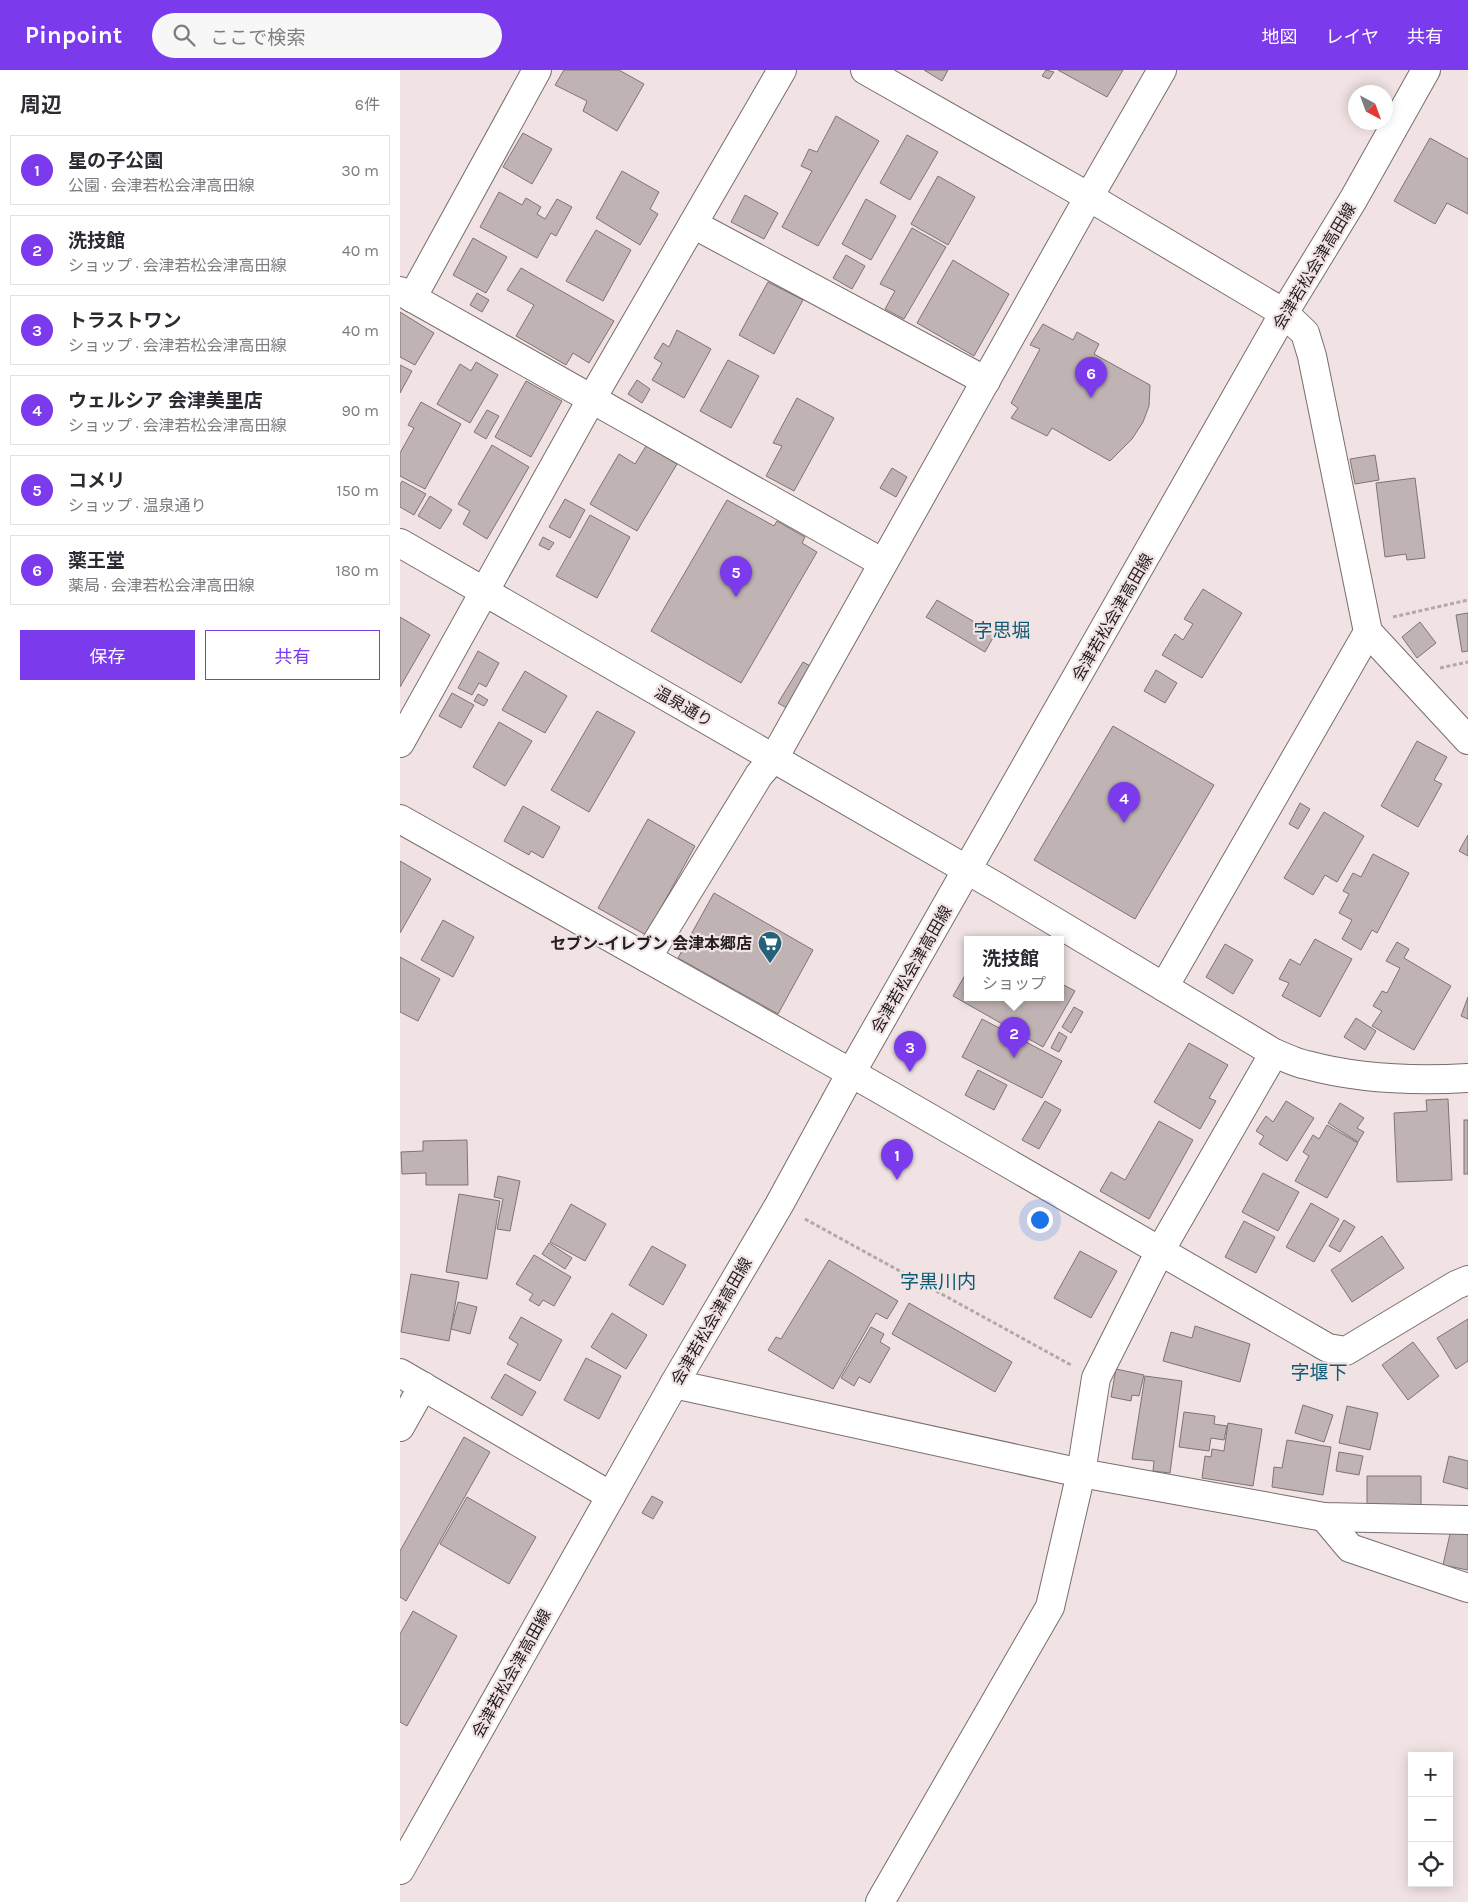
<!DOCTYPE html>
<html lang="ja">
<meta charset="utf-8">
<style>
body{margin:0;font-family:Karla,"Noto Sans JP",sans-serif;background:#f7f7f7;color:#2b2b33}
.controls{position:absolute;right:15px;bottom:15px;display:grid;overflow:hidden;border-radius:0px;box-shadow:0 2px 12px #0003}
.controls button{width:45px;height:45px;display:grid;place-items:center;padding:0;border:0;border-bottom:1px solid #e1e1e2;background:#fff;color:#2b2b33;font:25px sans-serif}
.compass{position:absolute;left:948px;top:15px;width:45px;height:45px;border-radius:50%;background:#fff;box-shadow:0 2px 12px #0003;rotate:139deg}
.you{position:absolute;left:639px;top:1149px;width:18px;height:18px;margin:-12px;border:4px solid #fff;border-radius:50%;background:#1a73e8;box-shadow:0 0 0 8px #1a73e833}
.badge{display:grid;place-items:center;width:32px;height:32px;border-radius:50%;background:#7c3aed;color:#fff;font-size:16px;font-weight:700}
.pin{position:absolute;translate:-50% -41px;filter:drop-shadow(0 1px 2px #0008)}
.pin::after{content:'';position:absolute;top:26px;width:18px;height:15px;background:inherit;clip-path:polygon(0 0,100% 0,50% 100%)}
.popup{position:absolute;left:564px;top:866px;width:100px;height:65px;box-sizing:border-box;display:grid;place-content:center;border-radius:0px;background:#fff;filter:drop-shadow(0 1px 4px #0005);font-size:16px;white-space:nowrap;color:#7c7c81}
.popup b{font-size:19px;color:#2b2b33}
.popup::after{content:'';position:absolute;left:50%;top:100%;margin-left:-10px;border:10px solid transparent;border-top-color:#fff}
.list{margin:0;padding:0;list-style:none}
h2{display:flex;justify-content:space-between;align-items:center;height:65px;margin:0;padding:0 20px;font-size:21px}
h2 small{font-size:16px;font-weight:400;color:#7c7c81}
.list li{display:grid;grid-template-columns:32px 1fr auto;gap:15px;align-items:center;box-sizing:border-box;height:70px;margin:0 10px 10px;padding:0 10px;border:1px solid #e1e1e2;border-radius:0px}
.list b{display:block;font-size:19px;white-space:nowrap}
.list p{margin:0;font-size:16px;white-space:nowrap;color:#7c7c81}
.list em{font-size:16px;font-style:normal;color:#7c7c81}
.actions{display:flex;gap:10px;padding:15px 20px}
.actions a{flex:1;padding:11px 0;border:1px solid #7c3aed;border-radius:0px;text-align:center;font-size:18px;color:#7c3aed}
.actions .main{background:#7c3aed;color:#fff}
.icon{flex:none;width:28px;height:28px;fill:none;stroke:currentColor;stroke-width:2;stroke-linecap:round;stroke-linejoin:round}
.map{position:relative;flex:none;width:1068px;height:1832px;overflow:hidden}
header{display:flex;align-items:center;gap:30px;box-sizing:border-box;height:70px;padding:0 25px;background:#7c3aed;color:#fff}
header strong{font-size:24px}
nav{display:flex;gap:28px;margin-inline-start:auto;font-size:18px}
.search{width:350px;height:45px;background:#f7f7f7;display:flex;align-items:center;gap:12px;box-sizing:border-box;padding:0 18px;border-radius:28px;color:#7c7c81;font-size:19px}
main{display:flex}
aside{flex:1;background:#fff}
.map>svg:first-child{display:block}
</style>
<header>
<strong>Pinpoint</strong>
<div class="search"><svg class="icon" aria-label="search" viewBox="0 0 24 24"><circle cx="10" cy="10" r="6"/><path d="M15 15l6 6"/></svg>ここで検索</div>
<nav><a>地図</a><a>レイヤ</a><a>共有</a></nav>
</header>
<main>
<aside>
<h2>周辺<small>6件</small></h2>
<ul class="list">
<li><span class="badge">1</span><div><b>星の子公園</b><p>公園 · 会津若松会津高田線</p></div><em>30 m</em></li>
<li><span class="badge">2</span><div><b>洗技館</b><p>ショップ · 会津若松会津高田線</p></div><em>40 m</em></li>
<li><span class="badge">3</span><div><b>トラストワン</b><p>ショップ · 会津若松会津高田線</p></div><em>40 m</em></li>
<li><span class="badge">4</span><div><b>ウェルシア 会津美里店</b><p>ショップ · 会津若松会津高田線</p></div><em>90 m</em></li>
<li><span class="badge">5</span><div><b>コメリ</b><p>ショップ · 温泉通り</p></div><em>150 m</em></li>
<li><span class="badge">6</span><div><b>薬王堂</b><p>薬局 · 会津若松会津高田線</p></div><em>180 m</em></li>
</ul>
<div class="actions"><a class="main">保存</a><a>共有</a></div>
</aside>
<div class="map">
<svg width="1068" height="1832" viewBox="0 0 1068 1832">
<rect width="100%" height="100%" fill="#f1e3e3"/>
<!-- building -->
<g fill="#c0b3b3" stroke="#7f7373">
<path d="M164 0H219L244 14 217 61 183 41 187 31 155 15Z"/>
<path d="M524 0H548L542 11Z"/>
<path d="M646 0 654 2 649 9 642 6Z"/>
<path d="M658 0H723L707 27Z"/>
<path d="M436 46 479 71 418 176 382 157 412 101 401 96 409 79 417 82Z"/>
<path d="M123 63 152 79 132 114 103 97Z"/>
<path d="M507 65 538 82 510 130 480 113Z"/>
<path d="M1030 68 1068 89V144L1047 133 1035 154 994 131Z"/>
<path d="M222 101 259 122 250 139 258 144 240 175 196 148Z"/>
<path d="M538 106 575 127 548 175 511 154Z"/>
<path d="M99 122 122 135 126 128 141 137 137 144 145 149 157 129 172 137 156 166 151 163 137 188 80 157Z"/>
<path d="M345 125 378 143 364 169 331 152Z"/>
<path d="M466 129 496 146 471 190 442 174Z"/>
<path d="M512 158 546 177 504 249 485 239 495 221 480 214Z"/>
<path d="M196 160 231 180 203 231 166 211Z"/>
<path d="M73 168 107 187 86 223 53 205Z"/>
<path d="M446 185 465 196 452 219 433 208Z"/>
<path d="M553 190 609 224 574 286 517 253Z"/>
<path d="M121 198 214 251 189 293 173 283 166 295 116 266 134 235 107 220Z"/>
<path d="M368 212 403 230 374 284 339 265Z"/>
<path d="M77 223 89 230 82 242 70 235Z"/>
<path d="M0 242 34 263 15 295 0 287Z"/>
<path d="M643 254 673 270 677 262 699 274 694 284 750 315 749 336 743 352 732 369 710 391 652 358 647 366 611 348 618 338 611 333 640 279 630 275Z"/>
<path d="M277 260 311 279 284 328 252 310 262 293 254 288 263 273 269 277Z"/>
<path d="M328 290 359 306 331 358 300 341Z"/>
<path d="M76 292 98 305 70 353 37 334 60 294 71 301Z"/>
<path d="M0 295 12 301 0 323Z"/>
<path d="M237 310 250 319 242 333 228 324Z"/>
<path d="M126 311 162 331 131 387 95 367Z"/>
<path d="M397 328 434 348 394 421 366 406 382 376 373 373Z"/>
<path d="M21 332 61 354 25 419 0 406V383L14 358 8 355Z"/>
<path d="M87 340 99 346 86 369 74 362Z"/>
<path d="M92 375 129 397 87 469 63 454 70 441 58 434Z"/>
<path d="M246 376 277 394 237 461 190 434 219 384 235 394Z"/>
<path d="M975 385 979 410 955 414 950 389Z"/>
<path d="M492 398 507 407 496 427 480 418Z"/>
<path d="M1015 408 1025 488 1007 490 1006 484 985 487 976 413Z"/>
<path d="M2 411 26 424 14 445 0 437V415Z"/>
<path d="M30 426 52 440 40 459 18 446Z"/>
<path d="M165 429 185 440 170 468 149 457Z"/>
<path d="M327 430 374 456 377 451 405 467 402 473 417 482 341 613 251 561Z"/>
<path d="M190 445 230 467 197 528 156 506Z"/>
<path d="M143 467 154 473 149 480 139 475Z"/>
<path d="M803 519 842 543 802 608 762 585 775 564 783 570 793 554 784 549Z"/>
<path d="M537 530 595 564 585 582 526 547Z"/>
<path d="M1068 543V581L1062 582 1056 545Z"/>
<path d="M0 547 30 565 0 617Z"/>
<path d="M1020 552 1036 573 1017 588 1002 567Z"/>
<path d="M78 581 99 593 86 617 79 613 72 625 58 618Z"/>
<path d="M403 592 414 598 390 640 378 633Z"/>
<path d="M756 600 777 613 765 633 744 621Z"/>
<path d="M125 601 167 626 145 663 102 640Z"/>
<path d="M52 623 74 635 61 658 39 646Z"/>
<path d="M78 624 88 630 84 636 74 631Z"/>
<path d="M197 641 235 662 189 742 151 720Z"/>
<path d="M99 652 132 671 105 716 73 697Z"/>
<path d="M713 656 814 715 735 849 634 790Z"/>
<path d="M1017 671 1047 687 1034 710 1042 714 1018 757 981 736Z"/>
<path d="M900 733 910 739 898 759 889 754Z"/>
<path d="M123 736 160 757 143 788 131 781 129 785 104 771Z"/>
<path d="M924 742 964 766 937 812 925 805 913 825 884 808Z"/>
<path d="M248 749 295 776 246 865 198 838Z"/>
<path d="M1068 765V786L1059 781Z"/>
<path d="M973 784 1009 803 977 863 972 860 961 880 942 869 952 850 939 843 949 824 943 821 953 803 961 807Z"/>
<path d="M0 791 31 809 0 863Z"/>
<path d="M314 823 413 880 378 944 278 888Z"/>
<path d="M43 850 74 867 53 907 21 890Z"/>
<path d="M915 869 952 889 920 947 882 926 889 913 879 909 890 889 900 895Z"/>
<path d="M997 872 1009 879 1004 888 1051 916 1014 980 972 956 982 941 973 936 982 921 987 923 1000 898 986 891Z"/>
<path d="M825 874 853 890 833 924 806 907Z"/>
<path d="M0 887 40 909 18 951 0 942Z"/>
<path d="M568 900V927H660V913L675 921 643 977 553 926Z"/>
<path d="M1068 927V949L1061 946Z"/>
<path d="M674 937 683 942 671 963 662 957Z"/>
<path d="M956 948 976 961 965 980 944 967Z"/>
<path d="M582 949 662 991 642 1028 562 987Z"/>
<path d="M659 962 667 967 659 982 651 978Z"/>
<path d="M789 973 828 995 809 1028 816 1031 800 1059 754 1032Z"/>
<path d="M578 1000 607 1015 594 1040 565 1025Z"/>
<path d="M1048 1029 1052 1110 997 1112 994 1043 1027 1041 1026 1030Z"/>
<path d="M645 1031 661 1040 639 1079 622 1070Z"/>
<path d="M886 1031 914 1048 887 1091 859 1074 864 1066 856 1061 866 1046 873 1052Z"/>
<path d="M940 1033 964 1048 957 1058 964 1062 958 1072 928 1053Z"/>
<rect x="1064" y="1050" width="4" height="54"/>
<path d="M759 1051 793 1070 749 1149 700 1121 711 1102 725 1110Z"/>
<path d="M927 1055 958 1073 927 1128 895 1111 909 1086 903 1082 913 1065 919 1069Z"/>
<path d="M67 1070 68 1115H26V1103L2 1104 1 1082 23 1081V1071Z"/>
<path d="M863 1103 899 1122 878 1161 842 1142Z"/>
<path d="M98 1106 120 1111 110 1161 97 1159 103 1129 94 1127Z"/>
<path d="M59 1124 100 1131 87 1209 46 1202Z"/>
<path d="M911 1133 939 1149 914 1192 886 1177Z"/>
<path d="M171 1134 206 1154 185 1191 150 1172Z"/>
<path d="M944 1150 955 1157 940 1182 929 1176Z"/>
<path d="M844 1151 875 1167 856 1203 825 1187Z"/>
<path d="M982 1166 1004 1198 952 1232 931 1200Z"/>
<path d="M149 1173 172 1188 165 1199 142 1184Z"/>
<path d="M252 1176 286 1195 263 1235 229 1215Z"/>
<path d="M680 1181 717 1201 691 1248 654 1228Z"/>
<path d="M134 1185 171 1207 154 1236 143 1230 139 1236 129 1230 133 1224 116 1214Z"/>
<path d="M429 1190 498 1231 487 1249 476 1243 433 1319 368 1280 376 1267 381 1269Z"/>
<path d="M11 1204 59 1212 49 1271 1 1262Z"/>
<path d="M58 1232 77 1237 70 1264 51 1259Z"/>
<path d="M509 1233 612 1292 595 1322 492 1264Z"/>
<path d="M212 1243 247 1265 226 1299 191 1277Z"/>
<path d="M121 1247 162 1270 140 1311 107 1294 118 1274 109 1268Z"/>
<path d="M1068 1249V1291L1056 1299 1037 1268Z"/>
<path d="M795 1256 850 1274 840 1312 763 1291 771 1262 792 1268Z"/>
<path d="M471 1257 484 1264 480 1272 490 1278 470 1313 459 1307 454 1316 441 1308Z"/>
<path d="M1013 1272 1039 1306 1008 1330 982 1295Z"/>
<path d="M186 1288 221 1306 199 1349 164 1330Z"/>
<path d="M716 1299 744 1305 739 1326 732 1325 731 1331 711 1327Z"/>
<path d="M105 1304 136 1322 122 1346 91 1328Z"/>
<path d="M745 1306 782 1311 770 1403 753 1401 754 1391 732 1389Z"/>
<path d="M903 1335 933 1345 924 1372 895 1363Z"/>
<path d="M947 1336 978 1343 970 1380 939 1373Z"/>
<path d="M784 1342 815 1346 814 1354 827 1356 824 1370 811 1368 809 1381 779 1377Z"/>
<path d="M828 1353 862 1359 853 1416 802 1408 805 1386 811 1387 812 1379 824 1381Z"/>
<path d="M64 1367 90 1382 6 1531 0 1527V1481Z"/>
<path d="M887 1370 931 1377 923 1425 872 1417 874 1397 882 1398Z"/>
<path d="M939 1382 963 1386 959 1405 936 1401Z"/>
<path d="M1049 1386 1068 1391V1419L1043 1412Z"/>
<path d="M967 1406H1021V1436L967 1437Z"/>
<path d="M252 1426 263 1432 253 1449 242 1443Z"/>
<path d="M67 1427 136 1467 109 1514 40 1474Z"/>
<path d="M1052 1455 1068 1458V1500L1043 1495Z"/>
<path d="M13 1541 57 1566 7 1656 0 1652V1564Z"/>
</g>
<g fill="none" stroke-linecap="round" stroke-linejoin="round">
<defs>
<g id="minor">
<path d="M465 0 689 127 884 243 905 263 912 286 968 562 1068 670"/>
<path d="M293 154 586 311"/>
<path d="M0 221 483 493"/>
<path d="M12 228 137 0"/>
<path d="M0 473 597 817 874 983C885 987 895 993 907 995 958 1009 1015 1011 1068 1008"/>
<path d="M0 673 191 330 382 0"/>
<path d="M0 749 476 1017 928 1278 946 1281 1056 1215 1068 1210"/>
<path d="M247 888 359 705 374 688 682 139 762 0"/>
<path d="M764 917 968 562"/>
<path d="M0 1303 211 1426"/>
<path d="M274 1314 681 1403 924 1447 1068 1450"/>
<path d="M0 1357 23 1316"/>
<path d="M924 1447 950 1478 1068 1518"/>
<path d="M480 1832 650 1537 681 1403 696 1308 760 1181 874 983"/>
</g>
<path id="major" d="M0 1800 274 1314 379 1135 451 1003 884 243 953 130 1026 0"/>
</defs>
<!-- minor casing -->
<use href="#minor" stroke="#796d6e" stroke-width="30"/>
<!-- major casing -->
<use href="#major" stroke="#796d6e" stroke-width="30"/>
<!-- path -->
<g stroke="#b3a8a8" stroke-width="3" stroke-dasharray="4 2.5" stroke-linecap="butt">
<path d="M993 547 1068 530"/>
<path d="M1040 598 1068 592"/>
<path d="M405 1149 671 1295"/>
</g>
<!-- minor -->
<use href="#minor" stroke="#fff" stroke-width="28"/>
<!-- major -->
<use href="#major" stroke="#fff" stroke-width="28"/>
</g>
<!-- icons -->
<defs>
<symbol id="supermarket-pin" viewBox="-11 -11 22 30"><path d="M0 17L-7.5 6A9.5 9.5 0 1 1 7.5 6Z" fill="#256179" stroke="#f1e3e3"/><path d="M-6-5.5h2.5l.6 2H6L4.5 2H-2.5L-4.4-4H-6ZM-1.5 3.2a1.3 1.3 0 1 0 .1 0ZM3 3.2a1.3 1.3 0 1 0 .1 0Z" fill="#fff"/></symbol>
</defs>
<g fill-rule="evenodd">
<use href="#supermarket-pin" x="356" y="859" width="28" height="38"/>
</g>
<g text-anchor="middle" stroke-width="4.5" stroke-linejoin="round" paint-order="stroke">
<!-- street labels -->
<g font-size="16" fill="#252020" stroke="#f1e3e3">
<text transform="translate(914 196) rotate(-59)" y="6">会津若松会津高田線</text>
<text transform="translate(712 547) rotate(-60)" y="6">会津若松会津高田線</text>
<text transform="translate(284 636) rotate(30)" y="6">温泉通り</text>
<text transform="translate(511 899) rotate(-60)" y="6">会津若松会津高田線</text>
<text transform="translate(311 1251) rotate(-60)" y="6">会津若松会津高田線</text>
<text transform="translate(111 1603) rotate(-61)" y="6">会津若松会津高田線</text>
</g>
<!-- poi labels -->
<g font-size="16" font-weight="bold" fill="#252020" stroke="#f1e3e3" text-anchor="end">
<text x="352" y="879">セブン-イレブン 会津本郷店</text>
</g>
<!-- quarter labels -->
<g font-size="19" fill="#0f5b75" stroke="#f1e3e3">
<text x="602" y="567">字思堀</text>
<text x="538" y="1218">字黒川内</text>
<text x="919" y="1309">字堰下</text>
</g>
</g>
</svg>
<div class="controls">
<button>+</button>
<button>−</button>
<button><svg class="icon" aria-label="locate" viewBox="0 0 24 24"><circle cx="12" cy="12" r="6"/><path d="M12 2v4M12 18v4M2 12h4M18 12h4"/></svg></button>
</div>
<svg class="compass" viewBox="-18 -18 36 36"><path d="M0-13l5 13h-10z" fill="#e53935"/><path d="M0 13l5-13h-10z" fill="#7c7c81"/></svg>
<div class="you"></div>
<div class="pin badge" style="left:497px;top:1110px">1</div>
<div class="pin badge" style="left:614px;top:988px">2</div>
<div class="popup"><b>洗技館</b>ショップ</div>
<div class="pin badge" style="left:510px;top:1002px">3</div>
<div class="pin badge" style="left:724px;top:753px">4</div>
<div class="pin badge" style="left:336px;top:527px">5</div>
<div class="pin badge" style="left:691px;top:328px">6</div>
</div>
</main>
